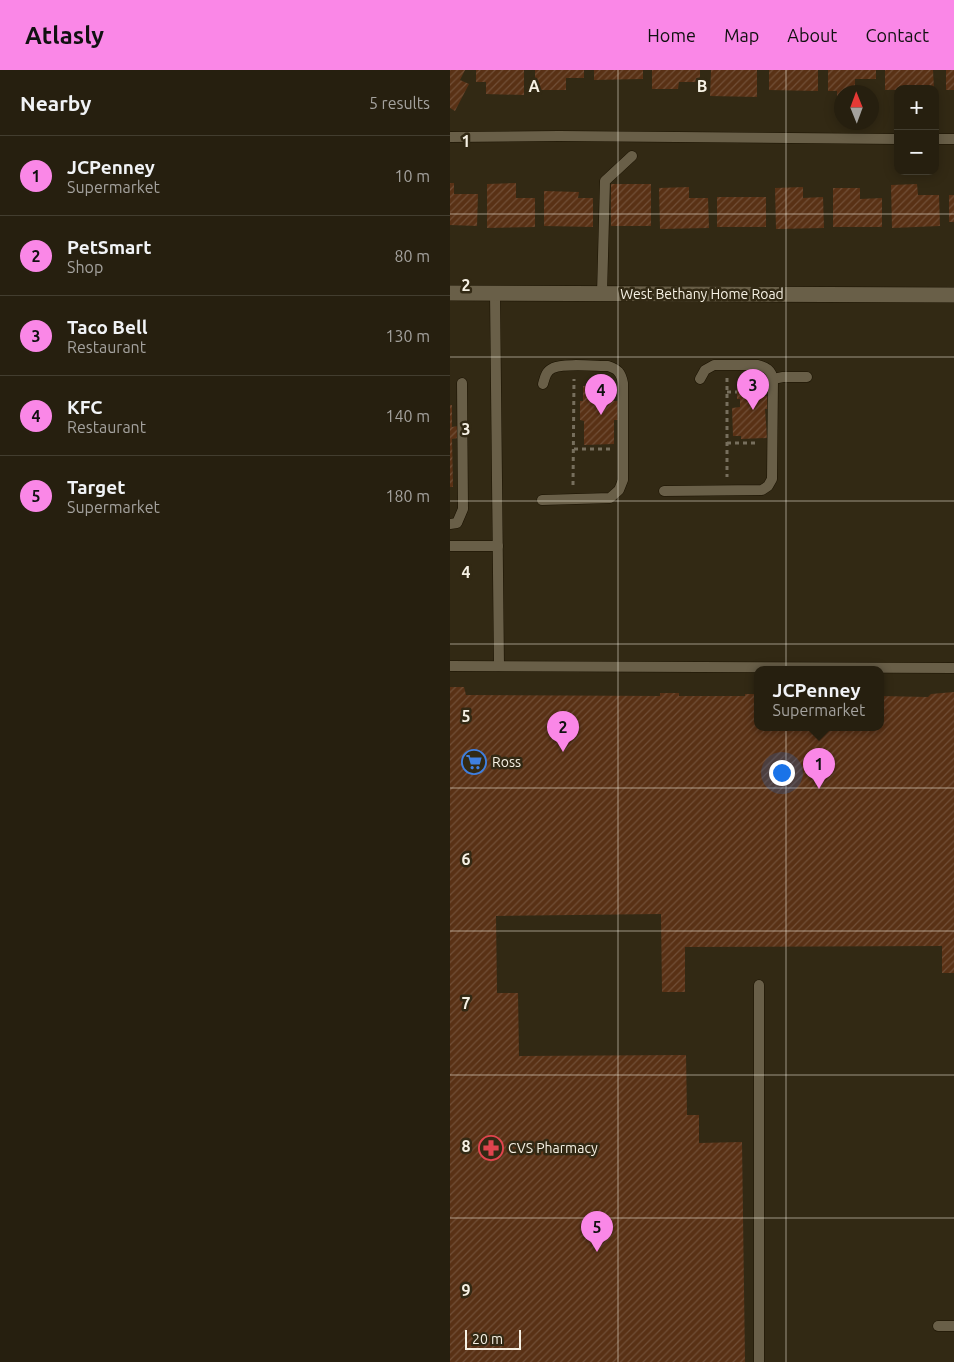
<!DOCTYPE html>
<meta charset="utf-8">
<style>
body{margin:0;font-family:Ubuntu,sans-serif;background:#322c1d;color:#f1f3f6}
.controls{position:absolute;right:15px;top:15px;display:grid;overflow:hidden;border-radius:10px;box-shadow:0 2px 12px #0003}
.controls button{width:45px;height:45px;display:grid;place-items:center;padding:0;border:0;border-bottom:1px solid #423d2f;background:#261f0f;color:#f1f3f6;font:25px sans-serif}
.compass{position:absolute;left:384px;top:15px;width:45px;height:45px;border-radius:50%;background:#261f0f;box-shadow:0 2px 12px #0003;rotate:359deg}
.scale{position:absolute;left:15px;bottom:12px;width:56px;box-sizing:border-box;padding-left:5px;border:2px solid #f6f1e4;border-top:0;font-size:14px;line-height:18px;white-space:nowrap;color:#f6f1e4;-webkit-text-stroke:4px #322914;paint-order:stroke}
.you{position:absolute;left:331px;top:702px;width:18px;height:18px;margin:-12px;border:4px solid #fff;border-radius:50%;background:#1a73e8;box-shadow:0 0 0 8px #1a73e833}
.badge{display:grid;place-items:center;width:32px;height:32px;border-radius:50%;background:#fa87e7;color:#111;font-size:16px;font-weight:700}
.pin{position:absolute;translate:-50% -41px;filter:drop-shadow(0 1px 2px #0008)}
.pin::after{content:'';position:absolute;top:26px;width:18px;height:15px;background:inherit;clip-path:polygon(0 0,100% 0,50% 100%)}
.popup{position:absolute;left:304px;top:596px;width:130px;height:65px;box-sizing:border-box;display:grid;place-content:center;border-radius:10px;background:#261f0f;filter:drop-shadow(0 1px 4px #0005);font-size:16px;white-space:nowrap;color:#a4a29e}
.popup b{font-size:19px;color:#f1f3f6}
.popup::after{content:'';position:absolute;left:50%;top:100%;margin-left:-10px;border:10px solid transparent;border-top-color:#261f0f}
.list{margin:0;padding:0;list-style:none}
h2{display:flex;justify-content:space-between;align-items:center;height:65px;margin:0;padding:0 20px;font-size:21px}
h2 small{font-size:16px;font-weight:400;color:#a4a29e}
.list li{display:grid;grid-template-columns:32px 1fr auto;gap:15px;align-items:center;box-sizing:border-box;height:80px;padding:0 20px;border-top:1px solid #423d2f}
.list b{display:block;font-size:19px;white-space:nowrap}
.list p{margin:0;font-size:16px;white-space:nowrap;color:#a4a29e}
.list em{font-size:16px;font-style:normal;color:#a4a29e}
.map{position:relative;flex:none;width:504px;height:1292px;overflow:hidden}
header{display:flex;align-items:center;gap:30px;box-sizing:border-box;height:70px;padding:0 25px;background:#fa87e7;color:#111}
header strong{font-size:24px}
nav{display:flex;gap:28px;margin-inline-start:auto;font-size:18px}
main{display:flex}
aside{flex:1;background:#261f0f}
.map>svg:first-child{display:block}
</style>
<header>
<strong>Atlasly</strong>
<nav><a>Home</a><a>Map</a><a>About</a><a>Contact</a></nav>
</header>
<main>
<aside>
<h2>Nearby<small>5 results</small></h2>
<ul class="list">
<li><span class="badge">1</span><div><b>JCPenney</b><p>Supermarket</p></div><em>10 m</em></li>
<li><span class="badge">2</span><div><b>PetSmart</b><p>Shop</p></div><em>80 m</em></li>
<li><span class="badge">3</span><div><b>Taco Bell</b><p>Restaurant</p></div><em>130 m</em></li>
<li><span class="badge">4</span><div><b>KFC</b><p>Restaurant</p></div><em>140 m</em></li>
<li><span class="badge">5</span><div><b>Target</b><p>Supermarket</p></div><em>180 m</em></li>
</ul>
</aside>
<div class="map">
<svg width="504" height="1292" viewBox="0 0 504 1292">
<defs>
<pattern id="building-hatch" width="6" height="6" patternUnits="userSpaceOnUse" patternTransform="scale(1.25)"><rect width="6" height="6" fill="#593115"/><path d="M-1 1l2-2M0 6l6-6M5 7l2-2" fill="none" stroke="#714f37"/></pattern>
</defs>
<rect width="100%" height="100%" fill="#322914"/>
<!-- building -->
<g fill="url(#building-hatch)">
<path d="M0 0H15L10 10 19 14 5 41 0 38Z"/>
<path d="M26 0H74V25L36 24V12H26Z"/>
<path d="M85 0H134V8H116V20H85Z"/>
<path d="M144 0H193V9L144 10Z"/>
<path d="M202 0H250V12H229L228 19H202Z"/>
<path d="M261 0H307V27L260 26Z"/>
<path d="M319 0H368V21L319 20Z"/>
<path d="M378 0H426V9H405V22H392V32H387V21H378Z"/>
<path d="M435 0H483L484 19 435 20Z"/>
<rect x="496" y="0" width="8" height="20"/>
<path d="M0 113H4V124H28L27 156 0 155Z"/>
<path d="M66 113V128H85V157L37 158V114Z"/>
<rect x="161" y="114" width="40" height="42"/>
<path d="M467 114 468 125H489L490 156 442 158 441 115Z"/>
<path d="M239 117V128H258L259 158 210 159 209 118Z"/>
<path d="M353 117V128L373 127 374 158 326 159 325 118Z"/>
<path d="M383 118H410V129L432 128V157H383Z"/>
<path d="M94 121 129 122 128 128H143V157L94 156Z"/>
<rect x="499" y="125" width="5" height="27"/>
<rect x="267" y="127" width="49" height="30"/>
<path d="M295 307H308V309H314L315 326H319V339H315L317 368 291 369V366H283L282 338 290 337V329H287V316H290V309H295Z"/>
<path d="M164 315V331H169L172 350H164V374L134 375V351L130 350V331H133V316Z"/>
<path d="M0 335H2V357L8 356V368L2 369 3 417H0Z"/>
<path d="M0 617H14L16 625 210 626V623H229V626H295V624H308V658H430V626L478 627 481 624 504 622V903H492V876L235 877V922H212L211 844 46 846 47 923H68L69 986 236 985 237 1045H249V1073L292 1072 295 1292H0Z"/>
</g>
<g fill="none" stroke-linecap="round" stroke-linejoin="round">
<defs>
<g id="lane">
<path d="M0 67 109 66 448 69"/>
<path d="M485 69H504"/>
<path d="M45 223 49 596"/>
<path d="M152 224 155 111 182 86"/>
<path d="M323 309 333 307H357"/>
<path d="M214 421 312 420 318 416 322 409 323 309C321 300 316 297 308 295H264L255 300 250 309"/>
<path d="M92 430 160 428 169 420 173 410V313C171 303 168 299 158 296 146 296 113 293 103 298 96 301 95 307 93 314"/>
<path d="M0 454 7 453 13 439 12 313"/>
<path d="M0 476H48"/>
<path d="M0 596 504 598"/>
<path d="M488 1256H504"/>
<path d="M309 1292V915"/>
</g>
<path id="secondary" d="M0 223 504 225"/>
</defs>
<!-- lane casing -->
<use href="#lane" stroke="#1a1201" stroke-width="11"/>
<!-- secondary casing -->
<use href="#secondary" stroke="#1a1201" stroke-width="16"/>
<!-- path -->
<g stroke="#776f5d" stroke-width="3" stroke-dasharray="4 4" stroke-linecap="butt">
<path d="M277 308V407"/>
<path d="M277 322H287"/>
<path d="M277 373H309"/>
<path d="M124 379H160"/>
<path d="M123 415 124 309"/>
</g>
<!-- lane -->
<use href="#lane" stroke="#695f48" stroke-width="10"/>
<!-- secondary -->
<use href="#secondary" stroke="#695f48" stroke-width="15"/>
</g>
<!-- grid -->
<path fill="none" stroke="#f6f1e4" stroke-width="1" stroke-opacity="0.55" d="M168 0V1292M336 0V1292M0 144H504M0 287H504M0 431H504M0 574H504M0 718H504M0 861H504M0 1005H504M0 1148H504"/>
<!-- icons -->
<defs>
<symbol id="supermarket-ring" viewBox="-11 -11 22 22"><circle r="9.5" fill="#322914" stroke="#3f7fe0" stroke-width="1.5"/><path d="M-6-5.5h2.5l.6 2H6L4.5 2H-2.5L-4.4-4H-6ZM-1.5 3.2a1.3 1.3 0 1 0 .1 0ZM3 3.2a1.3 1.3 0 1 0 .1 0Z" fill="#3f7fe0"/></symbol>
<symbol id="pharmacy-ring" viewBox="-11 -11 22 22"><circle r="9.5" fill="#322914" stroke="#e0444e" stroke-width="1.5"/><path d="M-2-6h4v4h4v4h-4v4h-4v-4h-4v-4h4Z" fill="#e0444e"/></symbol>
</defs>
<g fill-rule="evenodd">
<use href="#supermarket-ring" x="10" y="678" width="28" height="28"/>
<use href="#pharmacy-ring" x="27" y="1064" width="28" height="28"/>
</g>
<g text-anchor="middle" stroke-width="5" stroke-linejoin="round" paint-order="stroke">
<!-- street labels -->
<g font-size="14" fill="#f6f1e4" stroke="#322914">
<text x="252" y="229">West Bethany Home Road</text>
</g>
<!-- poi labels -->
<g font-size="14" fill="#f6f1e4" stroke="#322914" text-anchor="start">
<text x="42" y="697">Ross</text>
<text x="58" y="1083">CVS Pharmacy</text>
</g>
</g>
<g font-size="16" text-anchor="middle" font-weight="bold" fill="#f6f1e4" stroke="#322914" stroke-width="5" stroke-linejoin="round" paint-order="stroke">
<text x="84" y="22">A</text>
<text x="252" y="22">B</text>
<text x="16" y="77">1</text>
<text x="16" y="221">2</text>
<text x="16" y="365">3</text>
<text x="16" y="508">4</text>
<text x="16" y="652">5</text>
<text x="16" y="795">6</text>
<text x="16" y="939">7</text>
<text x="16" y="1082">8</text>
<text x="16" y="1226">9</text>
</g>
</svg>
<div class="controls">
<button>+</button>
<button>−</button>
</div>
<svg class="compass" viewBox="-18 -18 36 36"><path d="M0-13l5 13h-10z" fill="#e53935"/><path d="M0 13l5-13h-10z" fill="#a4a29e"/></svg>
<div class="scale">20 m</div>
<div class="you"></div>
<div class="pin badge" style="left:369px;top:719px">1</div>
<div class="popup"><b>JCPenney</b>Supermarket</div>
<div class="pin badge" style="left:113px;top:682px">2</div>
<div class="pin badge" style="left:303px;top:340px">3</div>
<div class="pin badge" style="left:151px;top:345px">4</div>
<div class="pin badge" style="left:147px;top:1182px">5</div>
</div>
</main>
